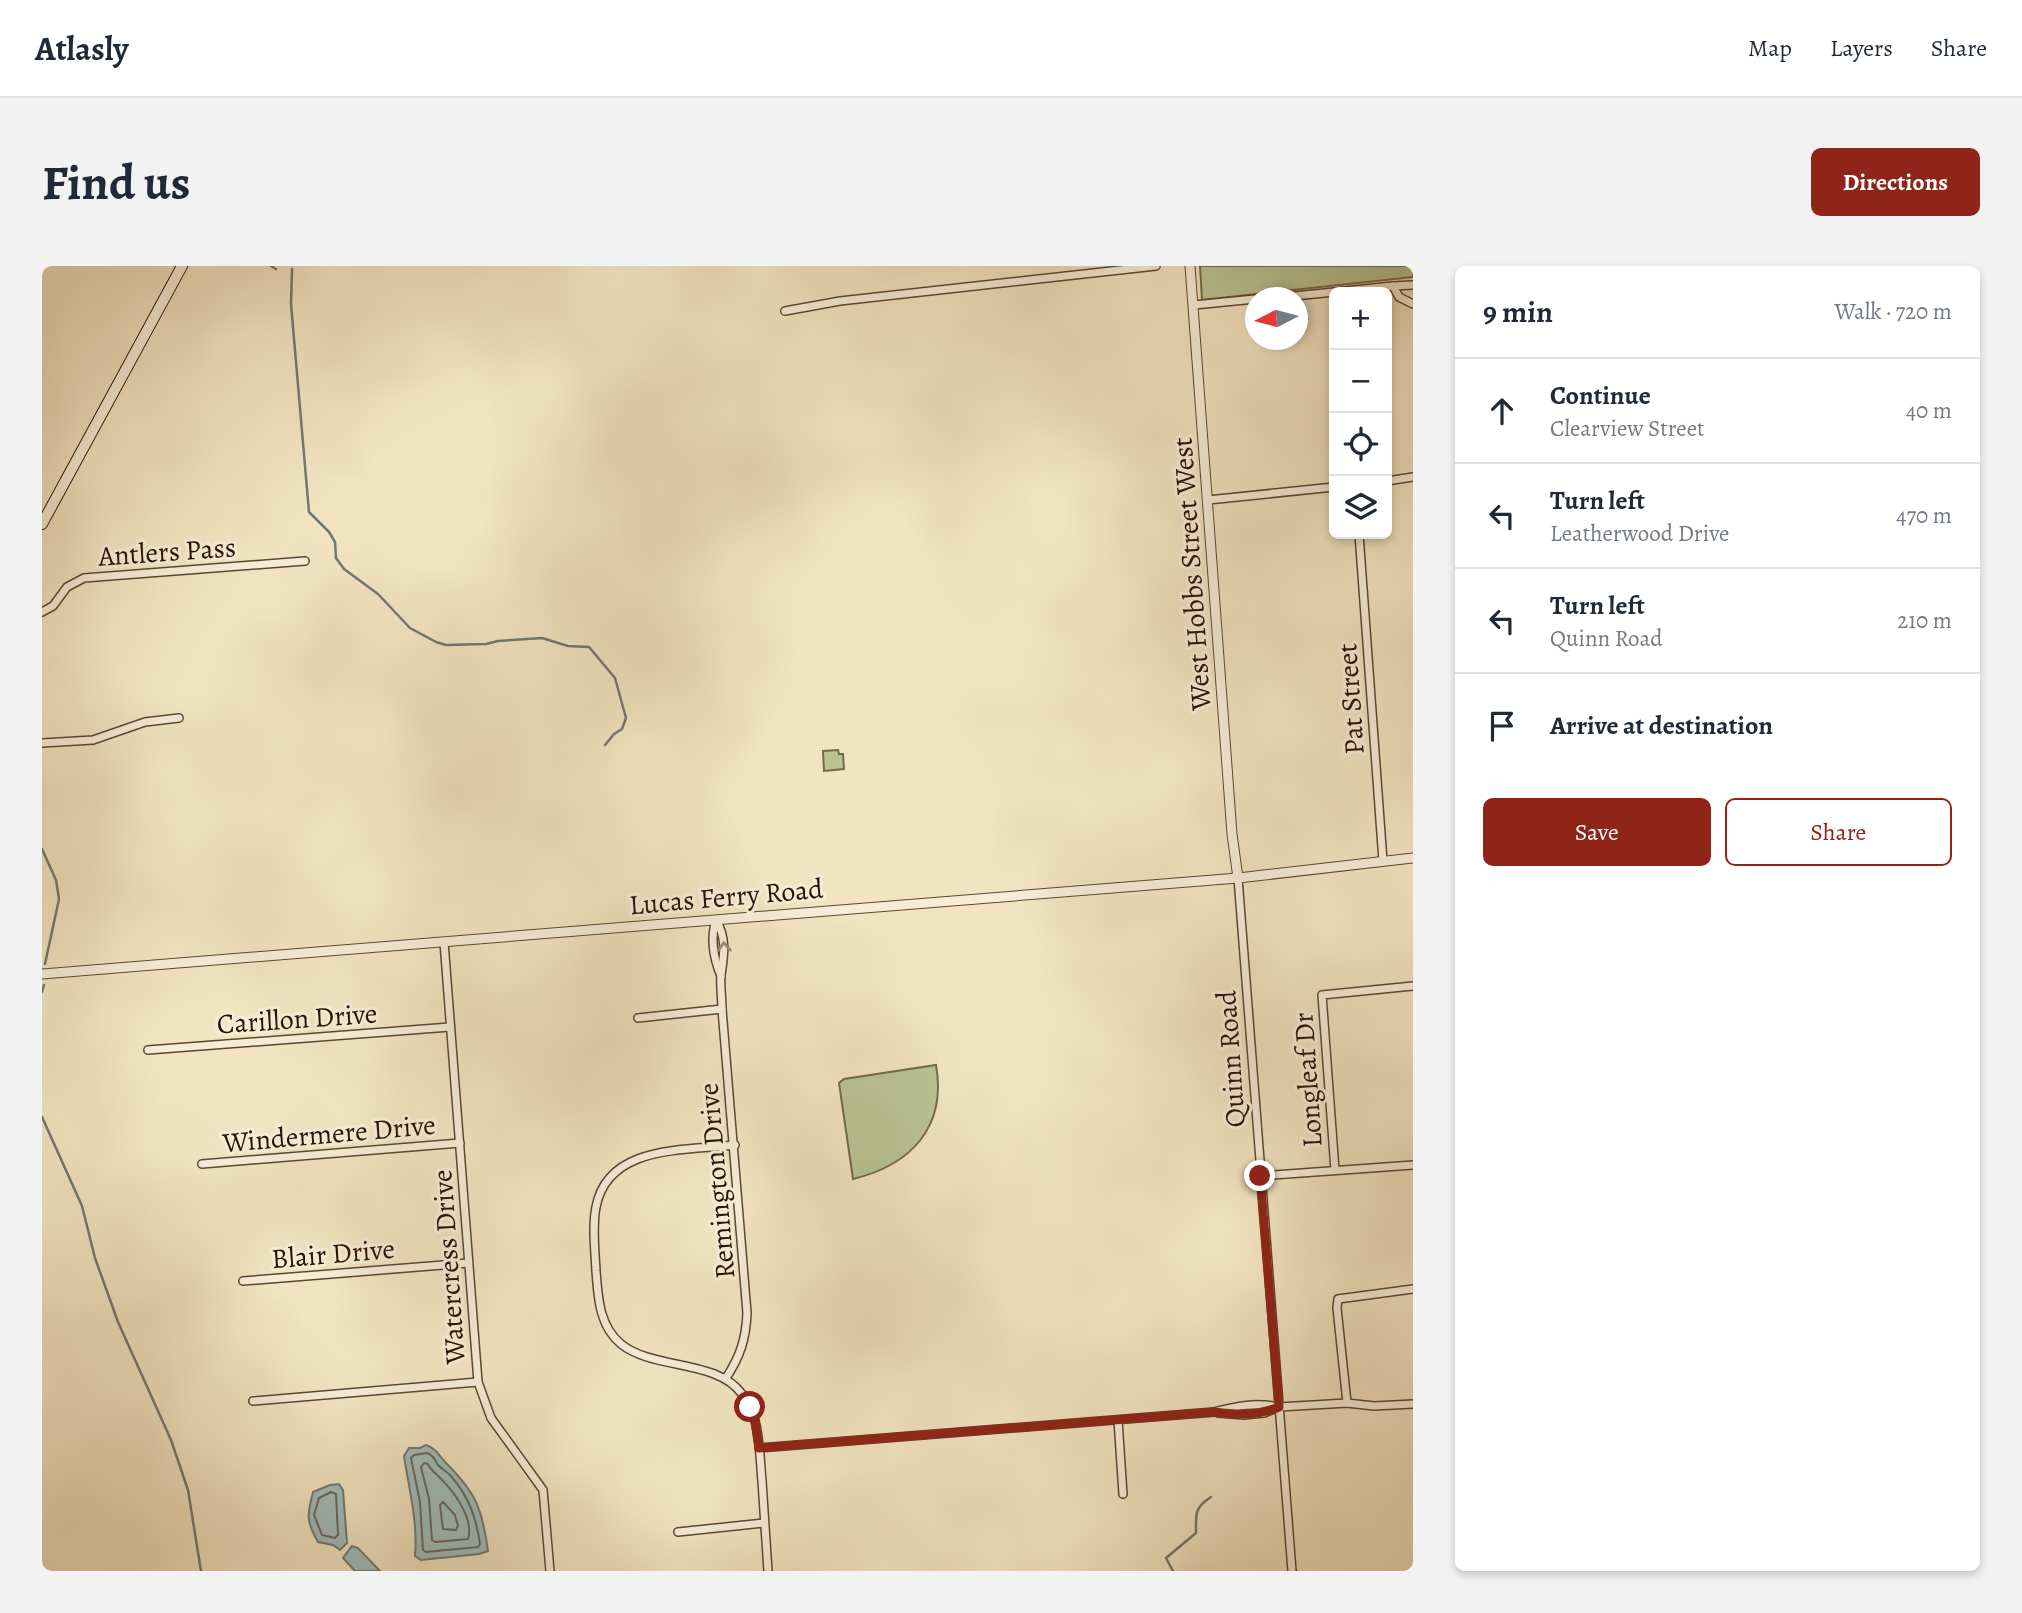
<!DOCTYPE html>
<meta charset="utf-8">
<style>
body{margin:0;font-family:Alegreya,serif;background:#f2f2f3;color:#1f2937}
.controls{position:absolute;right:21px;top:21px;display:grid;overflow:hidden;border-radius:10px;box-shadow:0 4px 10px #0003}
.controls button{width:63px;height:63px;display:grid;place-items:center;padding:0;border:0;border-bottom:2px solid #e0e1e3;background:#fff;color:#1f2937;font:35px sans-serif}
.compass{position:absolute;left:1203px;top:21px;width:63px;height:63px;border-radius:50%;background:#fff;box-shadow:0 4px 10px #0003;rotate:264deg}
.stop{position:absolute;width:21px;height:21px;margin:-16px;border:5px solid #8f2418;border-radius:50%;background:#fff}
.stop.end{background:#8f2418;border-color:#fff;box-shadow:0 2px 7px #0008}
.list{margin:0;padding:0;list-style:none}
h2{display:flex;justify-content:space-between;align-items:center;height:91px;margin:0;padding:0 28px;font-size:30px}
h2 small{font-size:23px;font-weight:400;color:#747a83}
.list li{display:grid;grid-template-columns:46px 1fr auto;gap:21px;align-items:center;box-sizing:border-box;height:105px;padding:0 28px;border-top:2px solid #e0e1e3}
.list b{display:block;font-size:26px;white-space:nowrap}
.list p{margin:0;font-size:23px;white-space:nowrap;color:#747a83}
.list em{font-size:23px;font-style:normal;color:#747a83}
.actions{display:flex;gap:14px;padding:21px 28px}
.actions a{flex:1;padding:16px 0;border:2px solid #8f2418;border-radius:10px;text-align:center;font-size:24px;color:#8f2418}
.actions .main{background:#8f2418;color:#fff}
.icon{flex:none;width:38px;height:38px;fill:none;stroke:currentColor;stroke-width:2;stroke-linecap:round;stroke-linejoin:round}
.map{position:relative;flex:none;width:1371px;height:1305px;overflow:hidden;border-radius:10px}
header{display:flex;align-items:center;gap:42px;box-sizing:border-box;height:98px;padding:0 35px;background:#fff;border-bottom:2px solid #e0e1e3}
header strong{font-size:33px}
nav{display:flex;gap:38px;margin-inline-start:auto;font-size:24px}
.intro{display:flex;align-items:center;justify-content:space-between;box-sizing:border-box;height:168px;padding:0 42px}
h1{margin:0;font-size:49px}
.button{padding:18px 32px;border-radius:10px;background:#8f2418;color:#fff;font-size:24px;font-weight:700}
main{display:flex;gap:42px;padding:0 42px}
aside{flex:1;background:#fff;border-radius:10px;box-shadow:0 4px 10px #0003}
.map>svg:first-child{display:block}
</style>
<header>
<strong>Atlasly</strong>
<nav><a>Map</a><a>Layers</a><a>Share</a></nav>
</header>
<div class="intro"><h1>Find us</h1><a class="button">Directions</a></div>
<main>
<div class="map">
<svg width="1371" height="1305" viewBox="0 0 1371 1305">
<rect width="100%" height="100%" fill="#f2e4c1"/>
<filter id="stains"><feTurbulence type="fractalNoise" baseFrequency=".00286" numOctaves="4"/><feColorMatrix values="0 0 0 0 .2 0 0 0 0 .09 0 0 0 0 .02 0 0 0 .5 -.17"/></filter>
<radialGradient id="worn" r=".72"><stop offset=".6" stop-color="#630" stop-opacity="0"/><stop offset="1" stop-color="#630" stop-opacity=".3"/></radialGradient>
<!-- green -->
<g fill="#b9c493" stroke="#746a4a" stroke-width="2">
<path d="M1158 0H1371V11L1160 34Z"/>
<path d="M796 484 797 488H801L802 503 782 505 781 485Z"/>
<path d="M894 799C905 861 869 899 811 913L797 817 802 813Z"/>
</g>
<!-- water -->
<g fill="#9fbcbc" stroke="#727771" stroke-width="2">
<path d="M384 1179C395 1183 396 1189 404 1197 434 1227 440 1242 446 1285L437 1288 379 1294 373 1290C376 1255 367 1224 362 1190L367 1182H378Z"/>
<path d="M297 1218 301 1224 305 1277 298 1284 291 1279 276 1276C264 1255 265 1249 271 1226L288 1219Z"/>
<path d="M310 1280 316 1282 338 1305H313L301 1292Z"/>
</g>
<g fill="none" stroke-linecap="round" stroke-linejoin="round">
<!-- shore -->
<g stroke="#66665e" stroke-width="2">
<path d="M385 1187C392 1190 392 1193 396 1199 400 1203 405 1206 409 1210 427 1231 434 1251 438 1278L436 1281 384 1286 381 1284 378 1236 369 1192 372 1189Z"/>
<path d="M382 1197 386 1198C389 1205 395 1208 400 1214 414 1228 432 1254 426 1273L393 1276 390 1274 387 1233 379 1201Z"/>
<path d="M289 1226 294 1228 296 1269 293 1272 280 1269 272 1249 277 1232Z"/>
<path d="M401 1236 413 1249 416 1260 414 1264 401 1263 398 1239Z"/>
</g>
<!-- stream -->
<g stroke="#727771" stroke-width="2.5">
<path d="M229 0 234 3"/>
<path d="M250 3 249 38 267 246 287 266 293 276 294 292 302 303 336 328 368 362 394 376 404 379 444 378 456 375 500 372 526 380 547 381 573 412 584 452 580 463 572 468 563 479"/>
<path d="M0 583 14 614 17 633 3 698"/>
<path d="M0 726 2 719"/>
<path d="M0 851 40 940 53 992 76 1056 129 1174 146 1224 159 1305"/>
<path d="M1131 1305 1124 1292 1154 1267C1154 1248 1152 1242 1169 1231"/>
</g>
<defs>
<g id="minor">
<path d="M1371 19 1351 20 1357 31 1371 38"/>
<path d="M1233 32 1351 20"/>
<path d="M1152 39 1213 33"/>
<path d="M743 45 798 35 1114 0"/>
<path d="M1345 215 1371 211"/>
<path d="M1166 234 1292 221"/>
<path d="M1317 268 1341 595"/>
<path d="M0 346 11 340 25 321 42 312 263 295"/>
<path d="M0 477 51 474 103 456 137 452"/>
<path d="M1196 612 1250 1305"/>
<path d="M674 654C685 672 682 689 679 709 678 720 680 732 680 743L705 1047C704 1073 698 1091 684 1112"/>
<path d="M674 654C668 673 671 691 679 710"/>
<path d="M402 676 436 1116 449 1152 501 1224 508 1305"/>
<path d="M596 752 680 743"/>
<path d="M106 784 408 761"/>
<path d="M693 879C644 885 566 878 554 941 550 961 553 984 554 1005 556 1031 557 1060 579 1078 611 1104 675 1093 700 1128 705 1134 710 1143 712 1151 718 1171 718 1194 720 1215 722 1245 724 1275 726 1305"/>
<path d="M160 898 418 877"/>
<path d="M1293 904 1280 729 1371 720"/>
<path d="M1218 910 1371 899"/>
<path d="M201 1015 426 997"/>
<path d="M211 1135 436 1116"/>
<path d="M1305 1137 1295 1042 1296 1033 1371 1023"/>
<path d="M1176 1147 1202 1149 1222 1147 1237 1141 1305 1137 1332 1140 1371 1138"/>
<path d="M1076 1154 1081 1228"/>
<path d="M717 1182 1172 1146C1194 1140 1214 1136 1237 1141"/>
<path d="M636 1266 722 1257"/>
</g>
<g id="tertiary">
<path d="M1148 0 1190 568 1196 612"/>
<path d="M0 708 1196 612 1371 592"/>
</g>
<path id="secondary" d="M0 258 140 0"/>
</defs>
<!-- minor casing -->
<use href="#minor" stroke="#5f4531" stroke-width="10"/>
<!-- tertiary casing -->
<use href="#tertiary" stroke="#5f4531" stroke-width="11"/>
<!-- secondary casing -->
<use href="#secondary" stroke="#2e1001" stroke-width="12"/>
<!-- minor -->
<use href="#minor" stroke="#f7edd7" stroke-width="7"/>
<!-- tertiary -->
<use href="#tertiary" stroke="#f7edd7" stroke-width="9"/>
<!-- secondary -->
<use href="#secondary" stroke="#f7edd7" stroke-width="10"/>
</g>
<!-- one-way arrows -->
<defs><path id="oneway-chevron" d="M-2-3.5L2.5 0L-2 3.5" fill="none" stroke-width="1.6" stroke-linecap="round" stroke-linejoin="round" transform="scale(1.75)"/></defs>
<use stroke="#9d8a77" href="#oneway-chevron" transform="translate(682 681) rotate(-93)"/>
<g fill="none" stroke-linecap="round" stroke-linejoin="round">
<!-- route -->
<path stroke="#8f2418" stroke-width="9" d="M708 1141 712 1149 717 1182 1172 1146C1195 1149 1215 1150 1237 1141L1218 910"/>
</g>
<g text-anchor="middle" stroke-width="6" stroke-linejoin="round" paint-order="stroke">
<!-- street labels -->
<g font-size="28" fill="#2e1001" stroke="#f7edd7">
<text transform="translate(125 285) rotate(-4)" y="10">Antlers Pass</text>
<text transform="translate(1149 308) rotate(-94)" y="10">West Hobbs Street West</text>
<text transform="translate(1308 433) rotate(-94)" y="10">Pat Street</text>
<text transform="translate(684 630) rotate(-5)" y="10">Lucas Ferry Road</text>
<text transform="translate(255 752) rotate(-4)" y="10">Carillon Drive</text>
<text transform="translate(1188 793) rotate(-94)" y="10">Quinn Road</text>
<text transform="translate(1265 814) rotate(-94)" y="10">Longleaf Dr</text>
<text transform="translate(287 867) rotate(-5)" y="10">Windermere Drive</text>
<text transform="translate(674 915) rotate(-95)" y="10">Remington Drive</text>
<text transform="translate(291 987) rotate(-5)" y="10">Blair Drive</text>
<text transform="translate(406 1001) rotate(-94)" y="10">Watercress Drive</text>
</g>
</g>
<rect width="100%" height="100%" filter="url(#stains)"/>
<rect width="100%" height="100%" fill="url(#worn)"/>
</svg>
<div class="controls">
<button>+</button>
<button>−</button>
<button><svg class="icon" aria-label="locate" viewBox="0 0 24 24"><circle cx="12" cy="12" r="6"/><path d="M12 2v4M12 18v4M2 12h4M18 12h4"/></svg></button>
<button><svg class="icon" aria-label="layers" viewBox="0 0 24 24"><path d="M12 4l9 5-9 5-9-5zM3 14l9 5 9-5"/></svg></button>
</div>
<svg class="compass" viewBox="-18 -18 36 36"><path d="M0-13l5 13h-10z" fill="#e53935"/><path d="M0 13l5-13h-10z" fill="#747a83"/></svg>
<div class="stop" style="left:708px;top:1141px"></div>
<div class="stop end" style="left:1218px;top:910px"></div>
</div>
<aside>
<h2>9 min<small>Walk · 720 m</small></h2>
<ul class="list">
<li><svg class="icon" aria-label="ahead" viewBox="0 0 24 24"><path d="M12 20V5M6 11l6-6 6 6"/></svg><div><b>Continue</b><p>Clearview Street</p></div><em>40 m</em></li>
<li><svg class="icon" aria-label="left" viewBox="0 0 24 24"><path d="M17 20v-9H6M10 6l-5 5 5 5"/></svg><div><b>Turn left</b><p>Leatherwood Drive</p></div><em>470 m</em></li>
<li><svg class="icon" aria-label="left" viewBox="0 0 24 24"><path d="M17 20v-9H6M10 6l-5 5 5 5"/></svg><div><b>Turn left</b><p>Quinn Road</p></div><em>210 m</em></li>
<li><svg class="icon" aria-label="arrive" viewBox="0 0 24 24"><path d="M6 21V4h12l-3 4 3 4H6"/></svg><div><b>Arrive at destination</b></div></li>
</ul>
<div class="actions"><a class="main">Save</a><a>Share</a></div>
</aside>
</main>
